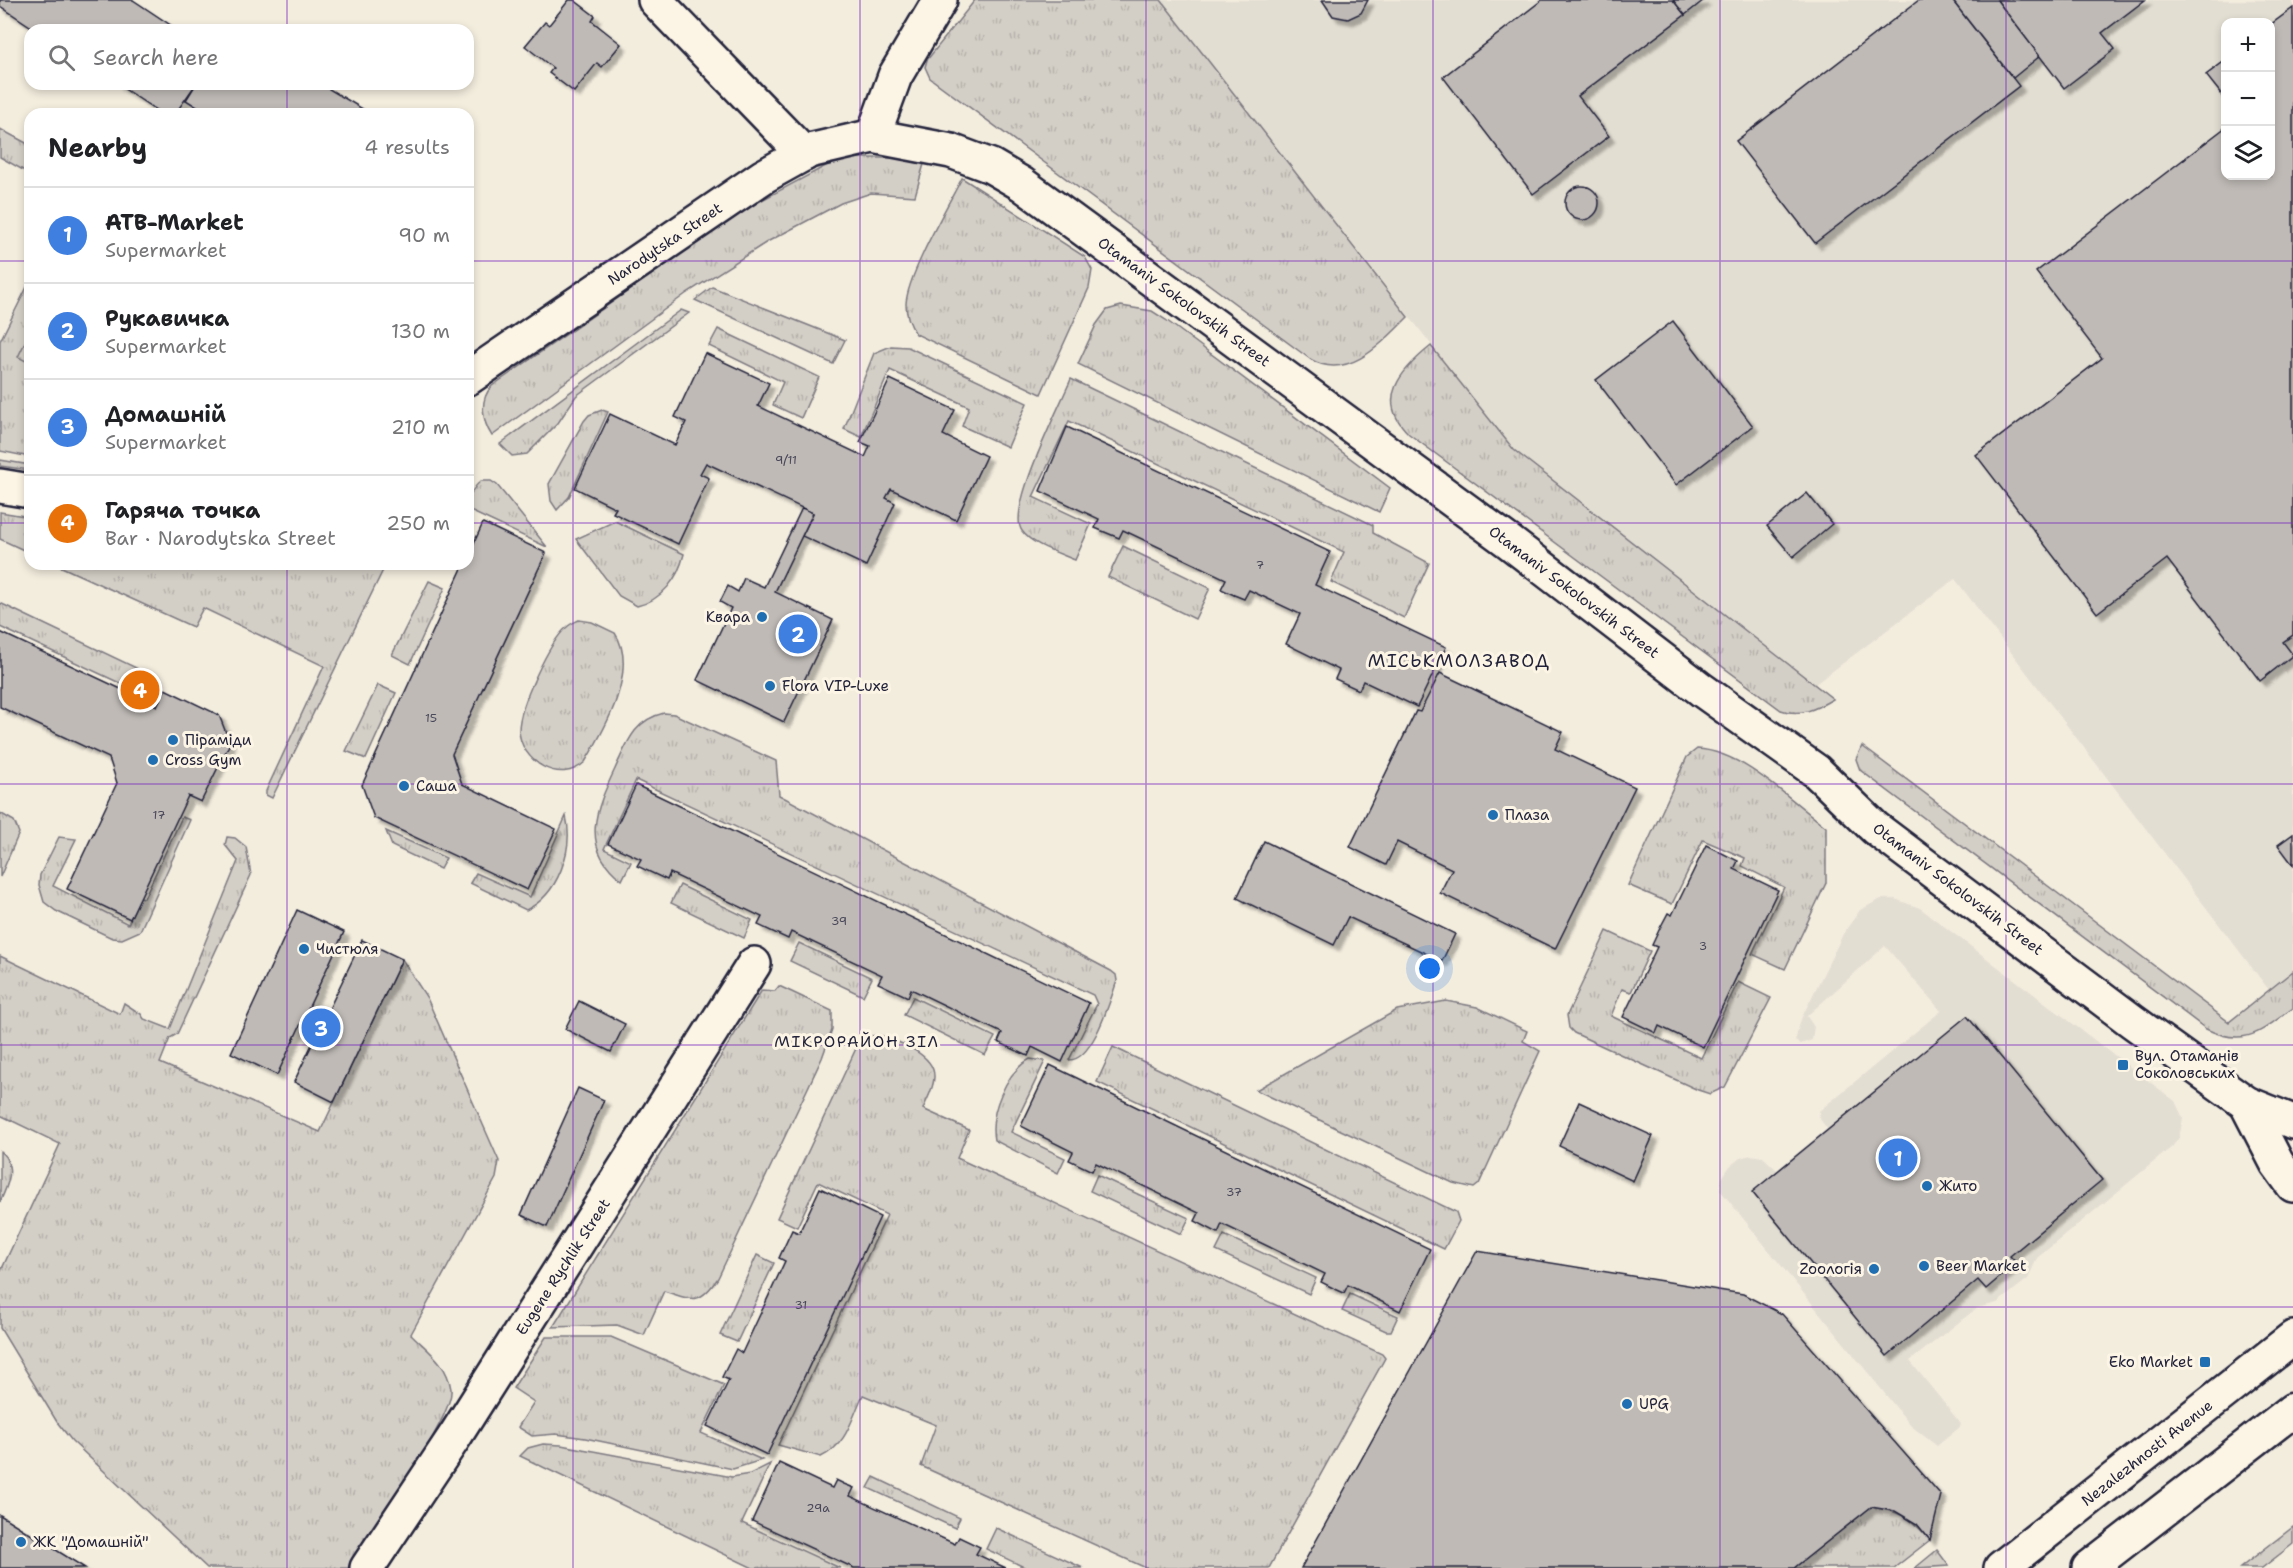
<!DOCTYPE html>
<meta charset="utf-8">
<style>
body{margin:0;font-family:"Shantell Sans",sans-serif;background:#f6f6f6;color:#202124}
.controls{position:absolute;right:18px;top:18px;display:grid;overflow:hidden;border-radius:12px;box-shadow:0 3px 9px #0003}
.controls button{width:54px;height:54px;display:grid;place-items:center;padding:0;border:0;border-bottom:2px solid #e0e0e0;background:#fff;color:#202124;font:30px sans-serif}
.you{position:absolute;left:1430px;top:969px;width:21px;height:21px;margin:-15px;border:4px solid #fff;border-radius:50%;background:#1a73e8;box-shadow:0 0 0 9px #1a73e833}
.badge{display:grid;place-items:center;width:39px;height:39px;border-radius:50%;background:#d93025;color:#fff;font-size:20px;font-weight:700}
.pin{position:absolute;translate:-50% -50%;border:3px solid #fff;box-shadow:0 2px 6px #0006}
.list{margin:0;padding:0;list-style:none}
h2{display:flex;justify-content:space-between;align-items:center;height:78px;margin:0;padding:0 24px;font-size:26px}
h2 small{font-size:20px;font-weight:400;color:#757577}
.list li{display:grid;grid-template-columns:39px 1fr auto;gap:18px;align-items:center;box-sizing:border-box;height:96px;padding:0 24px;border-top:2px solid #e0e0e0}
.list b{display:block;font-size:22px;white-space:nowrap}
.list p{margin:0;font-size:20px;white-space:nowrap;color:#757577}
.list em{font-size:20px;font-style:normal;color:#757577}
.icon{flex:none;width:33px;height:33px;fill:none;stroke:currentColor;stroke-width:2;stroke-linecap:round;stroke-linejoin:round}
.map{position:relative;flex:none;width:2293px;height:1568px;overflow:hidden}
.search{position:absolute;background:#fff;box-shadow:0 3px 9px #0003;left:24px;top:24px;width:450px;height:66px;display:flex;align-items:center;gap:15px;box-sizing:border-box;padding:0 21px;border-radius:18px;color:#757577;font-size:22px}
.panel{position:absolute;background:#fff;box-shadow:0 3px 9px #0003;left:24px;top:108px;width:450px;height:462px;border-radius:18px}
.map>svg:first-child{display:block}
</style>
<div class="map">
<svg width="2293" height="1568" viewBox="0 0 2293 1568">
<defs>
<pattern id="grass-tufts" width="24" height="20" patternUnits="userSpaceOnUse" patternTransform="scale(1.5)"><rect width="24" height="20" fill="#d4cfc6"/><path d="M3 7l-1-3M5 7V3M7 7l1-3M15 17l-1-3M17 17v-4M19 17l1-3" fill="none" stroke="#b6b1ab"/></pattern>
<pattern id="park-dots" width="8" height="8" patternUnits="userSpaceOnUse" patternTransform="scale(1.5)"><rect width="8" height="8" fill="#d4cfc6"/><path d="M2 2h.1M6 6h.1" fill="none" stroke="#b6b1ab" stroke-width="1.8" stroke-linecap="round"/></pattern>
<filter id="shadow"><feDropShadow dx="5.5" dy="5.5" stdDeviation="1.5" flood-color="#0004"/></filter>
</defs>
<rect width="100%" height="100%" fill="#f3edde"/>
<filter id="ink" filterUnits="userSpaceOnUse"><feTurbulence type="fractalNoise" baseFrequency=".0167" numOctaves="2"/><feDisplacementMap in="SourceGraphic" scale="12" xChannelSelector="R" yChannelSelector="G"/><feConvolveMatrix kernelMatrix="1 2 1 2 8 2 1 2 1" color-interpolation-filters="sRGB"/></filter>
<g filter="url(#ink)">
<!-- built -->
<g fill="#e3ded2" fill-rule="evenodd">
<path d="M1161 0H2293V971L2269 990 1955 579 1814 685 1514 450ZM2226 22H2270V176H2226Z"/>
<path d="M1881 899H1895L1920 908 2175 1101 2183 1118 2179 1138 2172 1147 2037 1258 2028 1279 1997 1303 1977 1308 1910 1361 1961 1424 1960 1427 1937 1446 1911 1426 1720 1190 1722 1178 1730 1166 1740 1158 1751 1155 1763 1157 1778 1171 1828 1130 1819 1118V1111L1941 1011 1885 946 1807 1016 1814 1027 1812 1040 1800 1044 1795 1041 1801 1019 1843 934 1860 910Z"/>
</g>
<!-- grass -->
<g fill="url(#grass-tufts)" stroke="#7b7880" stroke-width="1.5">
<path d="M975 0H1161L1408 317C1382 343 1348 382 1310 359L930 78 925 67 927 60Z"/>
<path d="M0 129 30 145V174L0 157Z"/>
<path d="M860 158H894L924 164 915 196 871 193 841 203 767 242 687 293 492 436C482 421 479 400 492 386L747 208 835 161Z"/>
<path d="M962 178 1085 257 1092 270 1089 288 1041 394 916 334C910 325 906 316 906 304 907 276 948 205 962 178Z"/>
<path d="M30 281V457L0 451V341Z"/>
<path d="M712 287 845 340 833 364 695 300Z"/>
<path d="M1121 306 1152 311 1166 320 1390 488 1379 512 1078 364 1096 325 1107 310Z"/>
<path d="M681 310 689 313 576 396 558 423 527 454 512 456 500 444Z"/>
<path d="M718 329 819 377 801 418 773 405 783 382 709 346Z"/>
<path d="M891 346 908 347 1027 403 1008 447 962 426 969 407 890 370 861 437 844 429 874 353Z"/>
<path d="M1431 346 1514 450 1833 699C1816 709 1800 717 1781 710L1409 434C1374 400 1401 370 1431 346Z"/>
<path d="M1071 379 1373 525V533L1429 563 1404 618 1331 582 1344 552 1069 421 1033 497 1091 524 1075 560C1059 553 1032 545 1022 531 1006 510 1060 406 1071 379Z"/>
<path d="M602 410 608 412 569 497 557 510 551 501 549 484 584 421 589 415Z"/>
<path d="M0 460 30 465V470L0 466Z"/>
<path d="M481 481H491L497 485 547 547 468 510C468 498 471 489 481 481Z"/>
<path d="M0 512 30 517V553L0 539Z"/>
<path d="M615 521 684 554C678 579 662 600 637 606L619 596 576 539Z"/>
<path d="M1123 546 1210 588 1195 619 1108 577Z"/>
<path d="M55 564H386L272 798 266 795V791L324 666 203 608 193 627Z"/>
<path d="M429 581 445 588 410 664 392 655Z"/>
<path d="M0 603 151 675 141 693 0 627Z"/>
<path d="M579 620 592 622 615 633C639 670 605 729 585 762 560 786 520 761 519 730 519 707 549 642 567 627 570 624 575 622 579 620Z"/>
<path d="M378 685 396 693 366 759 346 751Z"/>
<path d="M664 713 674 714 776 761 779 795 1111 971 1116 975 1117 981C1110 1000 1093 1061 1069 1060L1097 1004 1093 995 636 780 604 849 631 862 622 880C579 847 596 809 615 769 627 743 634 720 664 713Z"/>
<path d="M1862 746 2229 1022 2293 971V1008C2261 1031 2246 1048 2206 1029L1860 770 1856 759Z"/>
<path d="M1697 749C1743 751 1790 800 1826 827V883L1785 969 1752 954 1784 887 1742 866 1745 858 1703 840 1672 904 1628 885 1687 757Z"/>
<path d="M0 813 14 821 19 833 0 877Z"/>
<path d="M566 816C574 850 558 895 526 910L470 883 476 873 530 897Z"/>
<path d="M182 817 190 820 140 931 122 939 112 938 56 911 44 902 39 885 40 875 59 837 76 839 53 886 128 924 140 897 144 898Z"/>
<path d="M386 831 446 858 440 869 392 846Z"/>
<path d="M227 837 235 838 246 847 251 875 177 1034 170 1038 160 1063 320 1132 402 959 427 998 499 1161 496 1178 411 1334C428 1351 447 1363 451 1389 455 1416 367 1539 348 1568H207L72 1441 57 1422 0 1328V1273L60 1144 0 1115V956L120 1014 124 1003 141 1014 144 1019 170 1029 238 861 225 845Z"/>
<path d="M680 885 752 920 744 938 671 903Z"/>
<path d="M1607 931 1650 951 1631 992 1622 989 1611 1016 1701 1058 1738 982 1771 998 1725 1087 1710 1094 1698 1090 1574 1033 1569 1028 1567 1015Z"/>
<path d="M799 943 872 978 863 996 790 961Z"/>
<path d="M779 986 832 1011V1030L822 1058 718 1278C699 1306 693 1300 664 1291L644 1335 617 1325 553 1327 762 990 775 991Z"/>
<path d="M913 997 995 1037 985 1055 904 1015Z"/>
<path d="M1446 1001 1477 1007 1527 1031 1523 1041 1540 1051 1479 1184 1474 1188 1453 1183 1256 1090 1397 1010Z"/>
<path d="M879 1035C897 1041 935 1054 934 1077 934 1088 927 1099 923 1109L969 1130 957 1158 1382 1354 1385 1358 1269 1568H1146L921 1466 936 1425 863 1395C851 1419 848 1444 821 1457L778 1445 887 1215 818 1182 797 1227 777 1218 859 1042 871 1036Z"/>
<path d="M1113 1047 1456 1212 1459 1221 1444 1249 1097 1082Z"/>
<path d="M1030 1059 1045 1061 1011 1132 1065 1158 1058 1173 994 1140C989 1113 1006 1072 1030 1059Z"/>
<path d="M0 1151C17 1166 8 1185 0 1202Z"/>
<path d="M1097 1175 1189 1218 1181 1234 1090 1191Z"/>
<path d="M1224 1235 1316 1278 1309 1294 1216 1251Z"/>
<path d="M757 1255 774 1263 737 1342 720 1335Z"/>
<path d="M1350 1294 1398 1316 1391 1331H1386L1342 1311Z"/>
<path d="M546 1337H611L724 1385 701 1433 762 1460 733 1469 585 1438 556 1434 532 1436 518 1427 534 1402 513 1388Z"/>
<path d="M543 1444 561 1445 732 1477 750 1474 770 1464 742 1523 840 1568H753L520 1456 528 1448Z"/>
<path d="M874 1477 960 1518 955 1528 868 1488Z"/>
<path d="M1871 1507C1900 1511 1912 1518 1930 1540L1894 1568H1794Z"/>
<path d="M2293 1527V1544L2262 1568H2240Z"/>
<path d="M996 1528 1083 1568H1026L986 1549Z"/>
<path d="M1937 1550 1949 1566 1915 1568Z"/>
</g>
<!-- park -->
<path fill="url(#park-dots)" stroke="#7b7880" stroke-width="1.5" d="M30 332V363L18 357Z"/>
<!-- building -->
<g fill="#bfbab6" stroke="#22223b" stroke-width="1.5" filter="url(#shadow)">
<path d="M0 0H133L178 30H36L0 6Z"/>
<path d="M569 0H574L595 16 592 21 621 44 602 67 597 63 574 92 549 73 553 68 525 46 545 22 549 25Z"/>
<path d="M1322 0H1368L1361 13 1348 19 1333 16Z"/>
<path d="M1542 0H1673L1685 15 1578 96 1609 136 1533 194 1443 77Z"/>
<path d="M1673 0H1704L1685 15Z"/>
<path d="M1919 0H1952L2019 86 1815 243 1736 141Z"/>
<path d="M1952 0H1997L2040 56 2013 78Z"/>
<path d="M1997 0H2145L2102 33 2115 49 2064 88Z"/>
<path d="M2293 8V635L2283 642 2293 655 2260 681 2167 559 2097 613 1976 455 2102 358 2036 272 2226 127V176H2270V25Z"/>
<path d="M2226 60V100L2206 75Z"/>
<path d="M117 84H196L175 114H162Z"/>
<path d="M196 84H321L371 114H208L186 100Z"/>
<circle cx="1582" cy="203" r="17"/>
<path d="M1673 321 1753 426 1676 485 1596 380Z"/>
<path d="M705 353 769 383 758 406 865 457 870 446 860 442 890 379 955 410 943 435 986 456 956 520 891 489 886 498 895 503 866 566 802 536 813 513 706 463 700 474 709 478 678 544 613 513 616 508 575 488 610 414 675 445 686 422 675 417Z"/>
<path d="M1067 427 1330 552 1315 585 1446 647 1417 707 1363 681 1359 690 1335 679 1339 670 1286 644 1300 614 1249 590 1244 599 1234 595 1221 589 1226 579 1123 530 1119 538 1095 528 1099 519 1040 491Z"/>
<path d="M1807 493 1832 524 1793 557 1767 526Z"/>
<path d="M802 508 813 513 775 592 833 620 784 722 697 680 731 608 720 602 728 586 738 592 744 578 764 587Z"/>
<path d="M483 523 546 553 452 754 462 784 556 829 527 890 374 818 362 785 464 564H468V556Z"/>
<path d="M0 632 157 706 165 689 219 715 230 743 201 802 188 796 130 919 67 889 117 783 109 758 0 707Z"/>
<path d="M1440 673 1563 732 1555 749 1635 787 1555 949 1440 893 1452 869 1397 842 1386 865 1350 847 1416 711 1420 712Z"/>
<path d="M636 785 1089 1003 1062 1062 1032 1047 1028 1056 998 1042 1002 1033 911 989 908 997 878 983 882 975 791 932 788 939 758 925 762 917 670 873 667 880 637 866 641 859 608 844Z"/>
<path d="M2293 834V865L2278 845Z"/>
<path d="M1264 841 1455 934 1442 961 1348 917 1334 945 1237 898Z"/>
<path d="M1706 845 1738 861 1734 869 1778 890 1703 1047 1659 1026 1656 1033 1623 1017 1657 947 1652 945 1660 928 1668 913 1672 915Z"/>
<path d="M297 910 344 932 277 1075 231 1053Z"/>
<path d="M362 940 402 959 334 1102 294 1082Z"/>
<path d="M579 1001 625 1024 611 1052 565 1029Z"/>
<path d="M1967 1016 2102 1180 2010 1256 2017 1264 2000 1277 1986 1289 1978 1280 1887 1356 1752 1192Z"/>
<path d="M1050 1065 1430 1249 1400 1311 1348 1285 1344 1293 1333 1288 1321 1282 1325 1274 1222 1224 1218 1233 1195 1221 1199 1213 1096 1163 1092 1171 1069 1160 1073 1152 1021 1126Z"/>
<path d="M578 1088 604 1100 547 1227 521 1215Z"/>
<path d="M1579 1102 1653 1136 1633 1181 1559 1146Z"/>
<path d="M820 1188 880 1217 767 1455 707 1426 729 1380 722 1377 736 1349 742 1353 785 1261 779 1258 792 1230 799 1233Z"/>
<path d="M1477 1251 1743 1294 1782 1314 1941 1495 1930 1540 1917 1524 1895 1511 1871 1507 1794 1568H1301Z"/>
<path d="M779 1463 832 1488 836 1480 844 1484 854 1488 850 1496 955 1544 959 1537 980 1547 976 1554 1006 1568H854L752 1521Z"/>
<path d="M0 1515 85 1568H0Z"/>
</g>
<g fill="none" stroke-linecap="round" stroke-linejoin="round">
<defs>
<g id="minor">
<path d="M655 0 804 154"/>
<path d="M873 136 895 76 940 0"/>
<path d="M468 378 764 176 809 151 873 136 951 151 991 166 1022 184 1508 541 1702 690 1816 771 1875 828 2132 1021 2246 1103 2293 1122"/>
<path d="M0 486 30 491"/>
<path d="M2246 1103 2277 1163 2293 1185"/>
<path d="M367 1568 455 1436 754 964"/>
</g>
<g id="major">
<path d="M2001 1568 2293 1338"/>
<path d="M2089 1568 2293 1410"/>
</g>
</defs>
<!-- minor casing -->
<use href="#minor" stroke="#22223b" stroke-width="38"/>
<!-- major casing -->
<use href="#major" stroke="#22223b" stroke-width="38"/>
<!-- minor -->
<use href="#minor" stroke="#fcf5e5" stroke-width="33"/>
<!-- major -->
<use href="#major" stroke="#fcf5e5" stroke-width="33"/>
</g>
</g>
<!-- grid -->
<path fill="none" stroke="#7b2cbf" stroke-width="1.5" stroke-opacity="0.55" d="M287 0V30M573 0V1568M860 0V1568M1146 0V1568M1433 0V1568M1720 0V1568M2006 0V1568M287 84V114M0 261H30M468 261H2293M0 523H30M468 523H2293M287 564V1568M0 784H2293M0 1045H2293M0 1307H2293"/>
<!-- markers -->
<g fill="#1f6fb2" stroke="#fcf5e5" stroke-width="2">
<circle cx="762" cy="617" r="6"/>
<circle cx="770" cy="686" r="6"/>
<circle cx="173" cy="740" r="6"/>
<circle cx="153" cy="760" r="6"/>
<circle cx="404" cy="786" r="6"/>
<circle cx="1493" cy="815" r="6"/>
<circle cx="304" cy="949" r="6"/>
<rect x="2117" y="1059" width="12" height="12" rx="3"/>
<circle cx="1927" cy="1186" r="6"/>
<circle cx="1924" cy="1266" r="6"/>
<circle cx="1874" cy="1269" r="6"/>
<rect x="2199" y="1356" width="12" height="12" rx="3"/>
<circle cx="1627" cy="1404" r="6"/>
<circle cx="21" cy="1542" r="6"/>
</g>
<g text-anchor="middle" stroke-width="6" stroke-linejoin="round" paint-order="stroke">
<!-- number labels -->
<g font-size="12" fill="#49485a">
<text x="786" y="464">9/11</text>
<text x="1260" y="569">7</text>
<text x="431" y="722">15</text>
<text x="159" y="819">17</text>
<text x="839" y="925">39</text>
<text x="1703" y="950">3</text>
<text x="1234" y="1196">37</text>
<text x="801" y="1309">31</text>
<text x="818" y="1512">29а</text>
</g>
<!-- street labels -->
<g font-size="15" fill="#22223b" stroke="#fcf5e5">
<text transform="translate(665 244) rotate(-34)" y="5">Narodytska Street</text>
<text transform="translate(1184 302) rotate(36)" y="5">Otamaniv Sokolovskih Street</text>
<text transform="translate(1574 592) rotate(37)" y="5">Otamaniv Sokolovskih Street</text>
<text transform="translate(1958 889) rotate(37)" y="5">Otamaniv Sokolovskih Street</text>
<text transform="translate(563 1267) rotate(-57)" y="5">Eugene Rychlik Street</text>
<text transform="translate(2147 1453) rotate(-38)" y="5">Nezalezhnosti Avenue</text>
</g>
<!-- poi labels -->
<g font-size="15" fill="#22223b" stroke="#fcf5e5" text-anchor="start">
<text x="750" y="622" text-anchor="end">Квара</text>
<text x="782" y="691">Flora VIP-Luxe</text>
<text x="185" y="745">Піраміди</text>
<text x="165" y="765">Cross Gym</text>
<text x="416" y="791">Саша</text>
<text x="1505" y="820">Плаза</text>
<text x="316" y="954">Чистюля</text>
<text x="2135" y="1061">Вул. Отаманів<tspan x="2135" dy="17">Соколовських</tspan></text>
<text x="1939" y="1191">Жито</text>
<text x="1936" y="1271">Beer Market</text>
<text x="1862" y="1274" text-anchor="end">Zooлогія</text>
<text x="2193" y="1367" text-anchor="end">Eko Market</text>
<text x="1639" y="1409">UPG</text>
<text x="33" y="1547">ЖК "Домашній"</text>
</g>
<!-- neighbourhood labels -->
<g font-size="16" letter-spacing="1.5" fill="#22223b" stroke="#fcf5e5">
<text x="857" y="1047">МІКРОРАЙОН ЗІЛ</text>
</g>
<!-- quarter labels -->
<g font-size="18" letter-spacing="1.5" fill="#22223b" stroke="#fcf5e5">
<text x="1459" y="667">МІСЬКМОЛЗАВОД</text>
</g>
</g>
</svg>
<div class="controls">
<button>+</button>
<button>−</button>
<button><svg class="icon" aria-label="layers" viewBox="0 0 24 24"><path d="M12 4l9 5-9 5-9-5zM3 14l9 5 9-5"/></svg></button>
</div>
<div class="you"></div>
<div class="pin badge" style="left:1898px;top:1158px;background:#3f7fe0">1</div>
<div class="pin badge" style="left:798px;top:634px;background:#3f7fe0">2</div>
<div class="pin badge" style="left:321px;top:1028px;background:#3f7fe0">3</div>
<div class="pin badge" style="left:140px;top:690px;background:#e8710a">4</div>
<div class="search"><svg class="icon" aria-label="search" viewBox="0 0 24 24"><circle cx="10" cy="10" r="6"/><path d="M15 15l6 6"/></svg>Search here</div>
<section class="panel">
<h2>Nearby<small>4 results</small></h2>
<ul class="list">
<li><span class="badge" style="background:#3f7fe0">1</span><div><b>ATB-Market</b><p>Supermarket</p></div><em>90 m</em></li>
<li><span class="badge" style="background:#3f7fe0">2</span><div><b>Рукавичка</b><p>Supermarket</p></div><em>130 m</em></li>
<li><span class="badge" style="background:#3f7fe0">3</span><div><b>Домашній</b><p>Supermarket</p></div><em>210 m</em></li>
<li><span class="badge" style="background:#e8710a">4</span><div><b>Гаряча точка</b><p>Bar · Narodytska Street</p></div><em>250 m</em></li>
</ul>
</section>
</div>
